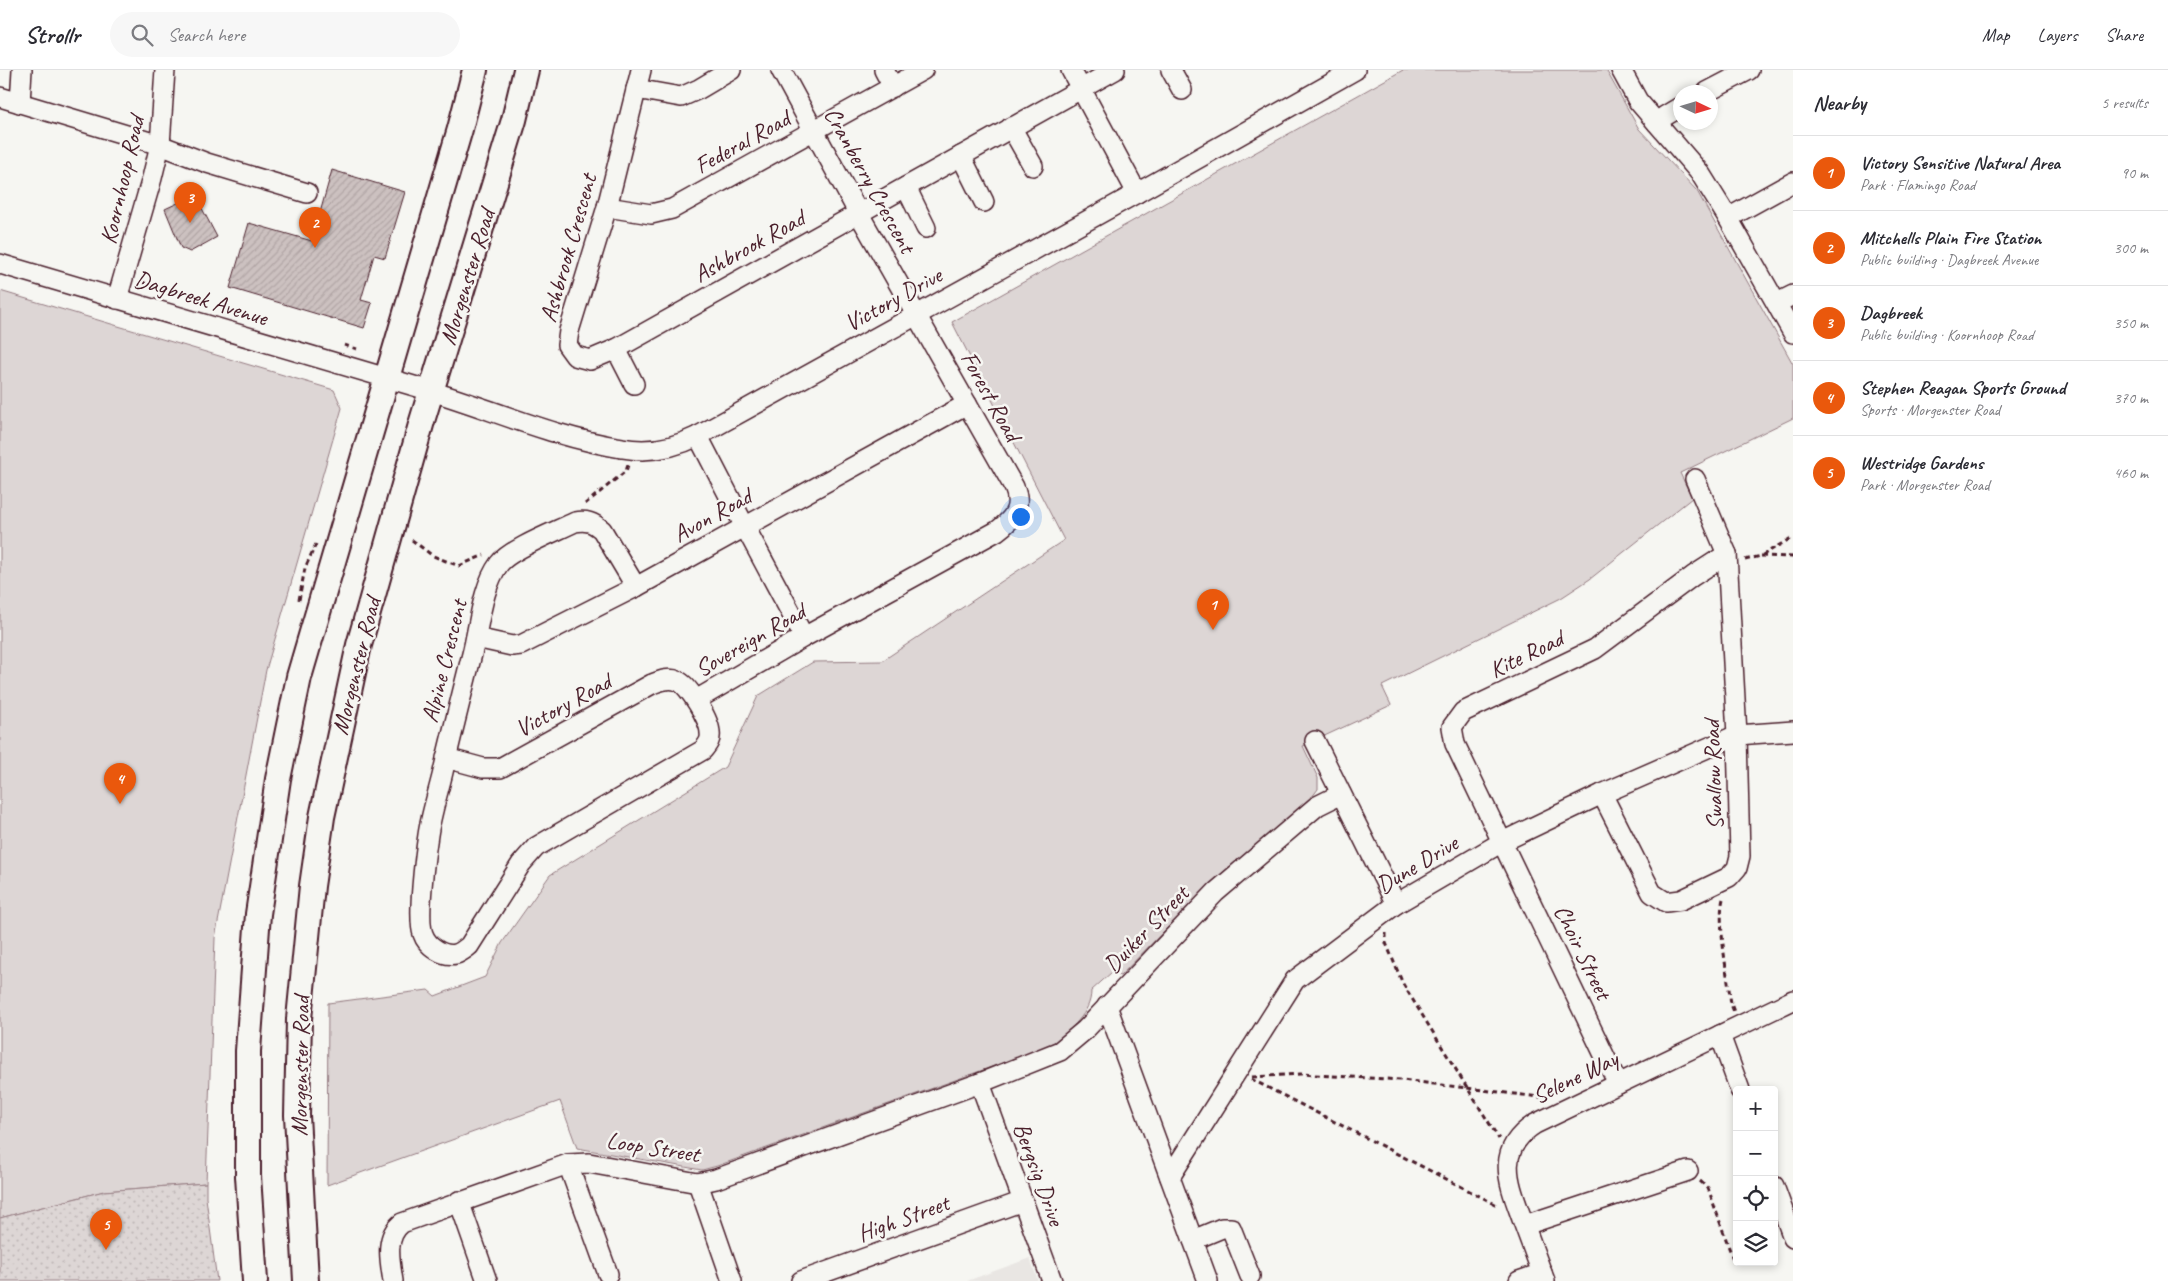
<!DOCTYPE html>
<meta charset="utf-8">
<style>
body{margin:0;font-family:Caveat,sans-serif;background:#f7f7f7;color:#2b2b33}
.controls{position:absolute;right:15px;bottom:15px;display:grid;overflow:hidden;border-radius:5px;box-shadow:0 2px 8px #0003}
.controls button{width:45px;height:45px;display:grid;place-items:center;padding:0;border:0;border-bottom:1px solid #e1e1e2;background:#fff;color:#2b2b33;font:25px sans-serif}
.compass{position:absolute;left:1673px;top:15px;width:45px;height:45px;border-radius:50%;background:#fff;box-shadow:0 2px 8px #0003;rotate:94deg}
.you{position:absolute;left:1020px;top:446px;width:18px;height:18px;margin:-12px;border:4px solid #fff;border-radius:50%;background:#1a73e8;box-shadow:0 0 0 8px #1a73e833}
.badge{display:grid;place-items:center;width:32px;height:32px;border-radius:50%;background:#ea580c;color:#fff;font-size:16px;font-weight:700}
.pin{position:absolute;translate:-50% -41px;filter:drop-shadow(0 1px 2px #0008)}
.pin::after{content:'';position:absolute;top:26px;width:18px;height:15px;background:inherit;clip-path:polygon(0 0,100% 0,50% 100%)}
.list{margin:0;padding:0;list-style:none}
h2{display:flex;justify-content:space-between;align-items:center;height:65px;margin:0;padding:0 20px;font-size:21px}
h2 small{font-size:16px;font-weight:400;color:#7c7c81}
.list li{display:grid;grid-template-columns:32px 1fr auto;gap:15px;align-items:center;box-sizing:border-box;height:75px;padding:0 20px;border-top:1px solid #e1e1e2}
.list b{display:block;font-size:19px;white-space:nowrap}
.list p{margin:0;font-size:16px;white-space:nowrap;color:#7c7c81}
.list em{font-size:16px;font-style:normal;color:#7c7c81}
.icon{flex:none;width:28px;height:28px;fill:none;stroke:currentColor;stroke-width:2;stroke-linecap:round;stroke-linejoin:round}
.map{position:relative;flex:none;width:1793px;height:1211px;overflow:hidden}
header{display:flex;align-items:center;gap:30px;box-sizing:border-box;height:70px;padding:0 25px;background:#fff;border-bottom:1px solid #e1e1e2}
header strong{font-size:24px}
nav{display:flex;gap:28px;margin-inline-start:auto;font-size:18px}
.search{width:350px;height:45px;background:#f7f7f7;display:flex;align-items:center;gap:12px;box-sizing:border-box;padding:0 18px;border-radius:28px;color:#7c7c81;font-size:19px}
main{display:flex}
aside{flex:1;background:#fff}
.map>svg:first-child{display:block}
</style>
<header>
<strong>Strollr</strong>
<div class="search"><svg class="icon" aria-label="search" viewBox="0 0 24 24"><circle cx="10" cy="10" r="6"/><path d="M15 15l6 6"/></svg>Search here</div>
<nav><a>Map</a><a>Layers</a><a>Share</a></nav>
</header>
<main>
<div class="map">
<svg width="1793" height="1211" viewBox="0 0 1793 1211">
<defs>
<pattern id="park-dots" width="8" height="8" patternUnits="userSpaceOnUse" patternTransform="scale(1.25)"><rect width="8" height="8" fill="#ddd6d5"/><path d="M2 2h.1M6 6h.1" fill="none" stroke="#bfb7b7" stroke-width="1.8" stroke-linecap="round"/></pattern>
<pattern id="building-hatch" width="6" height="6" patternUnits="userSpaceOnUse" patternTransform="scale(1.25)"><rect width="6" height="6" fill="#ccc1c0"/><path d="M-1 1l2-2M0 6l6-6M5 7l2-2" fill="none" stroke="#b1a5a5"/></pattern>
</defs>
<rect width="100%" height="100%" fill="#f6f6f2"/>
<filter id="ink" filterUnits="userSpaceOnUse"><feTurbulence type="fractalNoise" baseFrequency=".02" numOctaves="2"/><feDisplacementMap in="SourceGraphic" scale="10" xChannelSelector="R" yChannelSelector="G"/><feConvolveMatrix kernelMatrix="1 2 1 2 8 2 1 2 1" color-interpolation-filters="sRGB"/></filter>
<g filter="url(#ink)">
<!-- built -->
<path fill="#e9e6e3" d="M1030 1188 1038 1211H967Z"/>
<!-- grass -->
<g fill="#ddd6d5" stroke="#947a80">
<path d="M1403 0H1606L1639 59 1697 121 1793 294V348L1680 403 1692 428 1590 509 1561 528 1382 616 1391 635 1303 676 1318 708V719L1309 731 1215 809 1120 906 1112 902 1091 921C1091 944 1070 958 1055 974L717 1096 702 1100 577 1078 560 1031 327 1115 328 933 428 920 435 926 485 907 502 873 550 805 725 697 758 626 813 592 882 591 1064 470 952 252Z"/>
<path d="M0 221 334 320 342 338 266 600 215 868 206 1113 104 1121 0 1148Z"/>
</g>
<!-- park -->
<path fill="url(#park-dots)" stroke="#947a80" d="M206 1113V1128L217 1211H0V1148L104 1121Z"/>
<!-- building -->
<g fill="url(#building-hatch)" stroke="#4a1f2b">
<path d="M332 100 405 122 385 188 374 185 361 230 372 233 364 258 230 218 249 153 312 171Z"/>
<path d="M195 125 217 167 190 182 181 178 165 139Z"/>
</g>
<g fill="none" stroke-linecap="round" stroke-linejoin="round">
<defs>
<g id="minor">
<path d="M884 0 893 17"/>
<path d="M1071 0 1137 123"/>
<path d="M1171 0 1182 20"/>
<path d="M1621 0 1638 31 1700 103 1728 148 1793 263"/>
<path d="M636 19 681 27 699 19 731 0"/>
<path d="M1707 22 1749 0"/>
<path d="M0 27 160 75 207 93 307 123"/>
<path d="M20 33 22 0"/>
<path d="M1657 53 1665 46 1680 37"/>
<path d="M1011 57 1033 96"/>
<path d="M961 86 984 132"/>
<path d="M906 117 926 158"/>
<path d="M607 137 651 144 672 139 923 0"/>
<path d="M1728 148 1793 112"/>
<path d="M0 194C143 237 287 278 431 321 494 340 556 368 622 378 649 383 674 378 698 366L1137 123 1355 0"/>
<path d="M117 229 152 108 160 75 165 0"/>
<path d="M1777 233 1793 225"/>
<path d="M616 279 1115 0"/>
<path d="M634 314 616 279 590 290 575 286 567 275 569 261 607 137 641 0"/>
<path d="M698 366 744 455 804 567"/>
<path d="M476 568 512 576 521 575 636 517 967 334"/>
<path d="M696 630 804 567 997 461C1013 449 1023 438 1014 417L859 144 781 0"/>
<path d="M1315 671 1396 834"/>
<path d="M446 688 483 698H500L652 614C660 611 669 607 678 611 689 615 710 651 710 663 711 670 708 674 703 680L536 777 521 794 469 876C465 879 460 883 456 884 443 887 427 876 423 864 417 848 425 784 428 765 431 744 438 723 443 702 452 663 462 624 472 584 479 557 482 517 499 494 510 479 557 461 575 452 586 450 593 452 602 460L636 517"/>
<path d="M1602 724 1652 823 1666 832 1681 830 1729 807 1737 798 1740 786 1737 665 1727 484 1695 409"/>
<path d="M1107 936 1208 1211"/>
<path d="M1720 965 1740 1020"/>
<path d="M980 1013 1052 1211"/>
<path d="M1618 1014 1455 674 1452 657 1463 642 1595 579 1693 506 1727 484"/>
<path d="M568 1094 608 1204"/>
<path d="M1170 1107 1295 910 1396 834 1502 772 1602 724 1737 665 1793 661"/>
<path d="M698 1113 732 1211"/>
<path d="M1774 1116 1793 1168"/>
<path d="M459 1131 487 1211"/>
<path d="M1525 1155 1688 1101"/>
<path d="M1193 1170 1222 1158H1231L1250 1206"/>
<path d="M393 1211C390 1191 384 1167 402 1153L568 1094 589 1093 698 1113 716 1109 980 1013 1060 981 1085 960 1216 822 1317 736 1341 724"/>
<path d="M801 1211 1023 1131"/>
<path d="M1519 1211 1542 1203"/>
<path d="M1545 1211C1537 1190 1530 1170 1522 1149 1509 1113 1494 1080 1535 1054L1793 930"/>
</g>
<g id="major">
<path d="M255 1211 248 1106V981L258 844 278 709 299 607 460 59 475 0"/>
<path d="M306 1211 297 1045 299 949 312 816 322 747 359 575 422 351 514 50 526 0"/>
</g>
</defs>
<!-- minor casing -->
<use href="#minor" stroke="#4a1f2b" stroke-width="22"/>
<!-- major casing -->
<use href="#major" stroke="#4a1f2b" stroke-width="28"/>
<!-- path -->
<g stroke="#4a1f2b" stroke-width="3" stroke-dasharray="5 4" stroke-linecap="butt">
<path d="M142 211 153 220"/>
<path d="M344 275 357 279"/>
<path d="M585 434 626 401 628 395"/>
<path d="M412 470 433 486 459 496 484 485"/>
<path d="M1761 486 1793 487"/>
<path d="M1745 490 1761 486 1793 467"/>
<path d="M299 530 305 498 316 474"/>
<path d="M1723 829C1717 851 1728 908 1731 934L1734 942"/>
<path d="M1386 863V873L1403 914 1499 1069"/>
<path d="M1252 1007 1300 1004 1402 1010 1547 1028"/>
<path d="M1251 1009 1499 1136"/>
<path d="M1700 1111 1708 1118 1734 1192 1737 1191"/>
</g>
<!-- minor -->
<use href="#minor" stroke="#f6f6f2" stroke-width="19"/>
<!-- major -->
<use href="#major" stroke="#f6f6f2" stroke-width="24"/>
</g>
</g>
<g text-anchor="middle" stroke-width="5" stroke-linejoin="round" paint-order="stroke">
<!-- street labels -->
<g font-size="24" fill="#4a1f2b" stroke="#f6f6f2">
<text transform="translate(742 72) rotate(-29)" y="8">Federal Road</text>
<text transform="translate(122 110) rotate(-77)" y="8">Koornhoop Road</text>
<text transform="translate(870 110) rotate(61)" y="8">Cranberry Crescent</text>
<text transform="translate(749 176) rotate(-29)" y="8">Ashbrook Road</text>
<text transform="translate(568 178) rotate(-74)" y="8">Ashbrook Crescent</text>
<text transform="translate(467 207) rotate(-73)" y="8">Morgenster Road</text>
<text transform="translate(201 228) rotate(17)" y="8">Dagbreek Avenue</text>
<text transform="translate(893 229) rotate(-29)" y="8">Victory Drive</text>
<text transform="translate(991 326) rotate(61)" y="8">Forest Road</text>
<text transform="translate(712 445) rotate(-29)" y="8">Avon Road</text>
<text transform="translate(750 570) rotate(-30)" y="8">Sovereign Road</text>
<text transform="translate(1526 584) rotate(-26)" y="8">Kite Road</text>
<text transform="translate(444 591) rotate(-76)" y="8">Alpine Crescent</text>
<text transform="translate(356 596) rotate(-76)" y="8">Morgenster Road</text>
<text transform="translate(563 635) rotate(-29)" y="8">Victory Road</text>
<text transform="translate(1713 705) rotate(-92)" y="8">Swallow Road</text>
<text transform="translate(1417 794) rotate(-31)" y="8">Dune Drive</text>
<text transform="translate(1146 859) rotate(-46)" y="8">Duiker Street</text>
<text transform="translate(1583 882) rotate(64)" y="8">Choir Street</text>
<text transform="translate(300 996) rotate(-89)" y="8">Morgenster Road</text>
<text transform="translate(1575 1007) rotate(-26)" y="8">Selene Way</text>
<text transform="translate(653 1077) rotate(9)" y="8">Loop Street</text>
<text transform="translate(1039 1104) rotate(70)" y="8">Bergsig Drive</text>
<text transform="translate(903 1148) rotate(-20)" y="8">High Street</text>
</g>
</g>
</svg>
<div class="controls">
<button>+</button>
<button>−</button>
<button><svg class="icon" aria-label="locate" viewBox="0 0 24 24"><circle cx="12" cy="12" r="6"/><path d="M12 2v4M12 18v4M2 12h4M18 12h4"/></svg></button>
<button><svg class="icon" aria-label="layers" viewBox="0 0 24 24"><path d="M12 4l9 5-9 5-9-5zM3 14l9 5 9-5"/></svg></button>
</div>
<svg class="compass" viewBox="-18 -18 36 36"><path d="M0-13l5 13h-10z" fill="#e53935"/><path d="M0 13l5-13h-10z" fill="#7c7c81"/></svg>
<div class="you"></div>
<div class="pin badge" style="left:1213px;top:560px">1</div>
<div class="pin badge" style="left:315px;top:178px">2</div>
<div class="pin badge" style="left:190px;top:153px">3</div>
<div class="pin badge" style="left:120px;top:734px">4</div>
<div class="pin badge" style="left:106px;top:1180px">5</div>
</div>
<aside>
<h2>Nearby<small>5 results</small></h2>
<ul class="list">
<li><span class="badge">1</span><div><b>Victory Sensitive Natural Area</b><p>Park · Flamingo Road</p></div><em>90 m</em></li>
<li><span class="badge">2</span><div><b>Mitchells Plain Fire Station</b><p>Public building · Dagbreek Avenue</p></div><em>300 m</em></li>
<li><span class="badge">3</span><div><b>Dagbreek</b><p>Public building · Koornhoop Road</p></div><em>350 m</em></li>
<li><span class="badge">4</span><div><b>Stephen Reagan Sports Ground</b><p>Sports · Morgenster Road</p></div><em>370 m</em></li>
<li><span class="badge">5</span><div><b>Westridge Gardens</b><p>Park · Morgenster Road</p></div><em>460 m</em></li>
</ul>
</aside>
</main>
